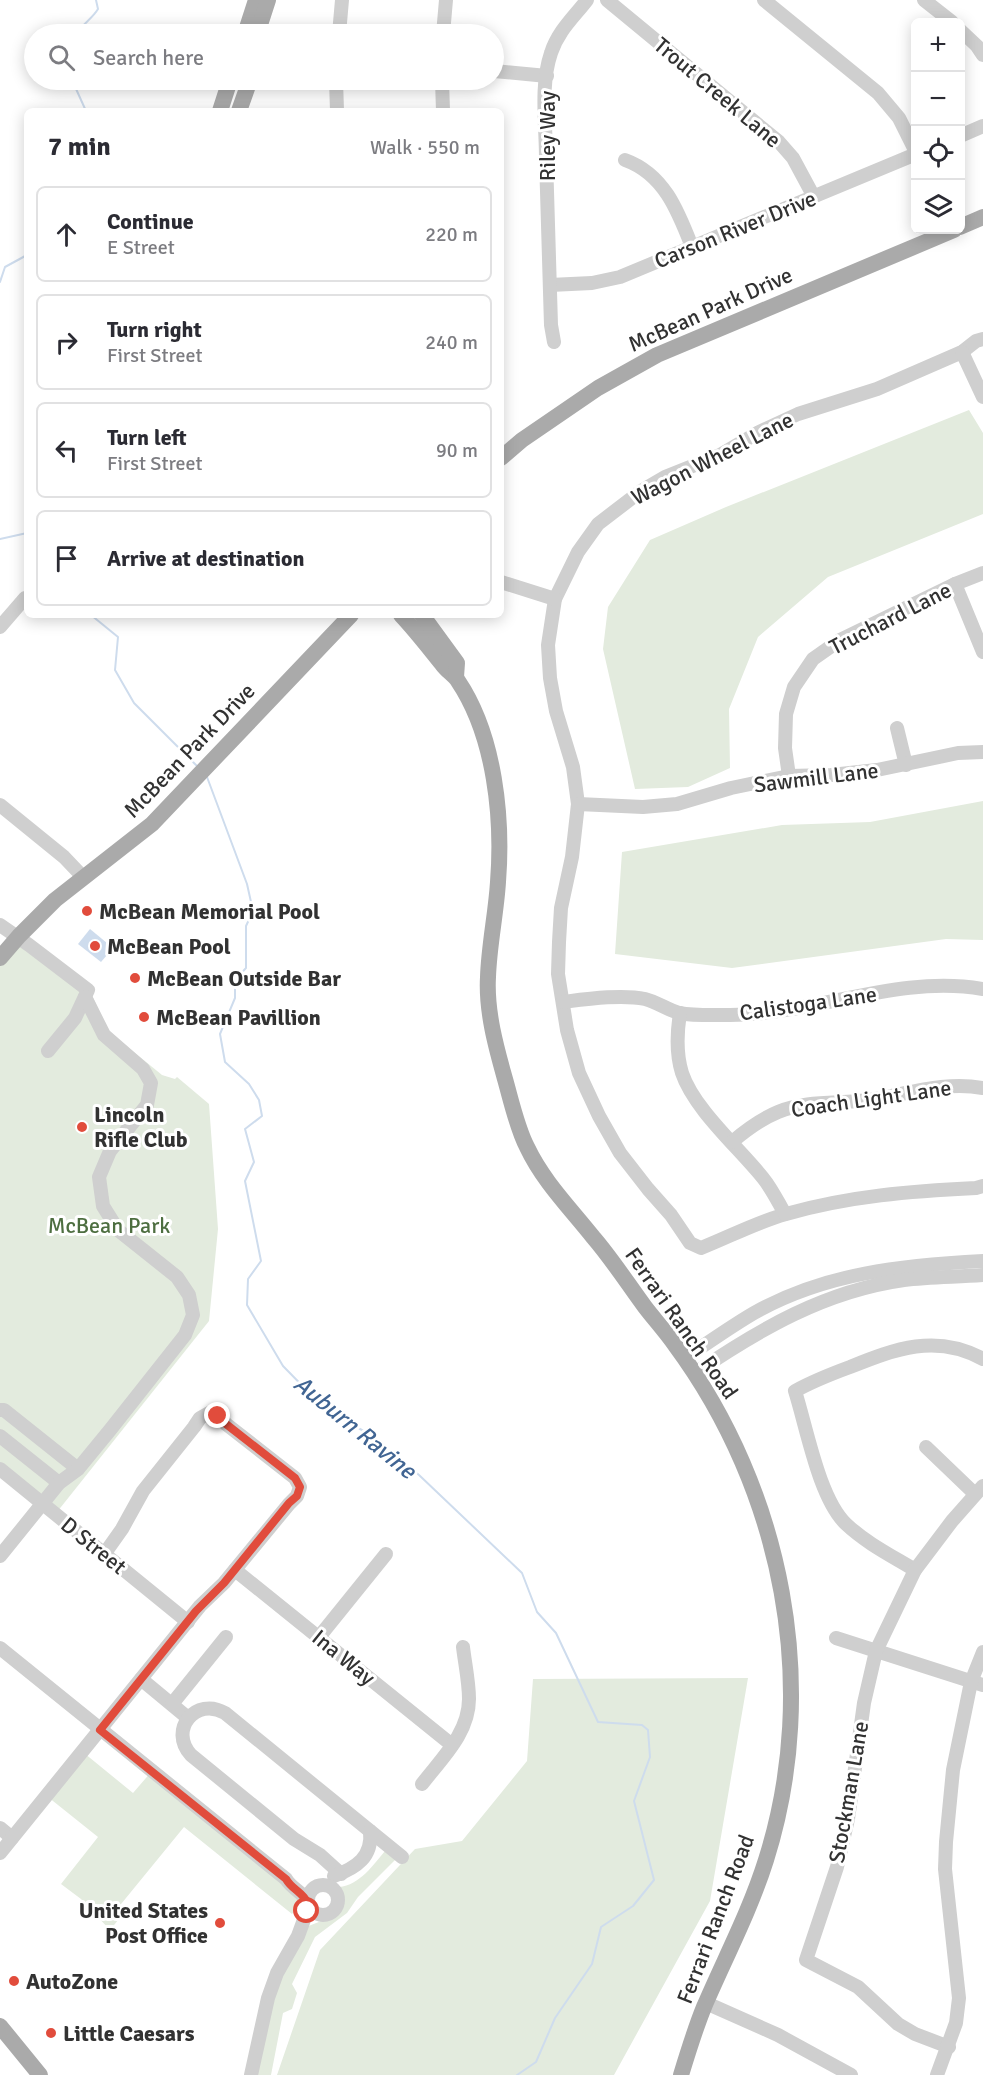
<!DOCTYPE html>
<meta charset="utf-8">
<style>
body{margin:0;font-family:Signika,sans-serif;background:#f7f7f7;color:#2b2b33}
.controls{position:absolute;right:18px;top:18px;display:grid;overflow:hidden;border-radius:9px;box-shadow:0 3px 15px #0003}
.controls button{width:54px;height:54px;display:grid;place-items:center;padding:0;border:0;border-bottom:2px solid #e1e1e2;background:#fff;color:#2b2b33;font:30px sans-serif}
.stop{position:absolute;width:18px;height:18px;margin:-14px;border:4px solid #e14c3c;border-radius:50%;background:#fff}
.stop.end{background:#e14c3c;border-color:#fff;box-shadow:0 2px 6px #0008}
.list{margin:0;padding:0;list-style:none}
h2{display:flex;justify-content:space-between;align-items:center;height:78px;margin:0;padding:0 24px;font-size:26px}
h2 small{font-size:20px;font-weight:400;color:#7c7c81}
.list li{display:grid;grid-template-columns:39px 1fr auto;gap:18px;align-items:center;box-sizing:border-box;height:96px;margin:0 12px 12px;padding:0 12px;border:2px solid #e1e1e2;border-radius:9px}
.list b{display:block;font-size:22px;white-space:nowrap}
.list p{margin:0;font-size:20px;white-space:nowrap;color:#7c7c81}
.list em{font-size:20px;font-style:normal;color:#7c7c81}
.icon{flex:none;width:33px;height:33px;fill:none;stroke:currentColor;stroke-width:2;stroke-linecap:round;stroke-linejoin:round}
.map{position:relative;flex:none;width:983px;height:2075px;overflow:hidden}
.search{position:absolute;background:#fff;box-shadow:0 3px 15px #0003;left:24px;top:24px;width:480px;height:66px;display:flex;align-items:center;gap:15px;box-sizing:border-box;padding:0 21px;border-radius:33px;color:#7c7c81;font-size:22px}
.panel{position:absolute;background:#fff;box-shadow:0 3px 15px #0003;left:24px;top:108px;width:480px;height:510px;border-radius:9px}
.map>svg:first-child{display:block}
</style>
<div class="map">
<svg width="983" height="2075" viewBox="0 0 983 2075">
<rect width="100%" height="100%" fill="#fff"/>
<!-- green -->
<g fill="#e3ebde">
<path d="M969 410 983 433V514L828 577 758 637 729 709 730 768 688 787 635 789 603 649 608 607 650 540 726 507Z"/>
<path d="M983 801V940L946 939 732 968 615 954 622 852 782 825 870 822Z"/>
<path d="M22 939 90 991 108 1031 162 1075 175 1079 177 1077 209 1104 218 1229 209 1321 57 1512 0 1465V966Z"/>
<path d="M748 1678 710 1901 614 2075H277L320 1950 415 1849 462 1841 527 1761 533 1679Z"/>
<path d="M84 1753 133 1793 152 1771 307 1894 292 1914 184 1827 117 1909 123 1914 110 1930 81 1899 61 1884 98 1837 48 1797Z"/>
<path d="M386 1850 397 1858 358 1897 347 1913 315 1937 292 1984 297 1993 292 2009 283 2013 271 2075H253L268 2005 306 1927 329 1918 341 1904 339 1887C360 1885 373 1865 386 1850Z"/>
</g>
<!-- water -->
<path fill="#cedced" d="M90 929 113 948 101 962 78 944Z"/>
<g fill="none" stroke-linecap="round" stroke-linejoin="round">
<!-- stream -->
<g stroke="#cedced" stroke-width="2">
<path d="M77 34C82 24 92 19 98 9L96 0"/>
<path d="M72 80 86 111"/>
<path d="M0 282 5 267 27 255"/>
<path d="M0 539 27 533"/>
<path d="M91 615 118 637 115 670 134 703 197 766"/>
<path d="M207 777 247 884 253 911 246 926V968L235 980V998L220 1034 225 1062 249 1084 259 1100 262 1116 245 1129 254 1162 245 1181 261 1261 248 1279 247 1305 283 1366 327 1411 371 1435 419 1475 522 1573 537 1612 556 1633 598 1722 642 1725 648 1730 650 1757 634 1801 654 1880 633 1906 601 1927 592 1964 555 2018 536 2062 517 2075"/>
</g>
<!-- minor -->
<g stroke="#cfcfcf" stroke-width="14">
<path d="M607 0 779 142 793 158 814 197"/>
<path d="M764 0 878 93 899 118 916 152"/>
<path d="M924 0 952 22"/>
<path d="M960 30 977 46 983 55"/>
<path d="M339 34 342 0"/>
<path d="M443 34 446 0"/>
<path d="M494 71 547 76"/>
<path d="M336 80 337 111"/>
<path d="M442 80 443 111"/>
<path d="M960 136 983 126"/>
<path d="M625 160C664 174 678 211 692 247"/>
<path d="M550 285 592 283 620 277 916 154"/>
<path d="M983 339 976 341 962 352 877 389 798 414 759 432 720 455 665 477 641 491 598 524 578 552 555 599 548 645 550 678 556 711 573 767 578 804 572 857 561 908 559 942 558 974 567 1030 579 1073 599 1116 620 1153 648 1189 671 1215 690 1243 701 1248C729 1237 757 1222 786 1214 849 1196 912 1191 976 1188L983 1186"/>
<path d="M554 342 551 325C549 269 548 214 546 158 546 125 540 85 551 53 558 31 574 17 587 0"/>
<path d="M962 352 983 397"/>
<path d="M501 582 555 599"/>
<path d="M955 584 983 652"/>
<path d="M0 627 25 598"/>
<path d="M897 728 906 765"/>
<path d="M789 776 785 748 786 714 794 687 813 659 840 640 955 584 983 573"/>
<path d="M578 804 643 807 677 804 731 788 789 776 831 775 877 770 958 753 983 752"/>
<path d="M0 805 64 857 83 877"/>
<path d="M0 925 29 945 88 990 75 1018 48 1051"/>
<path d="M563 1002C587 999 622 994 645 999 657 1002 668 1010 679 1013 695 1016 714 1015 730 1015 814 1015 898 974 983 989"/>
<path d="M680 1013C677 1032 676 1054 682 1073 694 1109 739 1148 763 1178 772 1189 778 1202 785 1214"/>
<path d="M732 1142C746 1130 761 1119 778 1112 806 1100 839 1104 869 1100 908 1094 944 1081 983 1088"/>
<path d="M685 1358C708 1343 730 1327 754 1313 825 1273 903 1265 983 1261"/>
<path d="M695 1373C760 1329 825 1291 904 1280 930 1277 957 1277 983 1275"/>
<path d="M0 1410H4L78 1469"/>
<path d="M0 1436 59 1483"/>
<path d="M926 1447 975 1494"/>
<path d="M0 1469 188 1622"/>
<path d="M0 1556 59 1483 78 1469 110 1430 185 1335 193 1315 189 1295 177 1277 118 1230 103 1206 99 1177 110 1151 147 1105 151 1083 143 1069 104 1035 85 997"/>
<path d="M235 1570 452 1745"/>
<path d="M915 1570C892 1556 866 1543 846 1524 819 1498 807 1429 795 1391 813 1381 831 1374 850 1367 895 1349 936 1333 983 1359"/>
<path d="M319 1637 386 1554"/>
<path d="M836 1638 983 1685"/>
<path d="M0 1648 286 1879C292 1889 303 1892 308 1902"/>
<path d="M141 1679 188 1718"/>
<path d="M172 1704 226 1637"/>
<path d="M422 1784C442 1758 469 1733 469 1699 469 1682 465 1664 463 1647"/>
<path d="M0 1828 12 1838"/>
<path d="M0 1853 200 1606 224 1583 289 1504 297 1496 300 1487 295 1478 226 1424 218 1415 209 1413 200 1418 194 1427 143 1491 122 1529 105 1553"/>
<path d="M341 1874 320 1855 294 1839 191 1755C168 1730 196 1696 225 1713L402 1857"/>
<path d="M334 1876C356 1868 373 1857 370 1831"/>
<circle cx="323" cy="1900" r="15"/>
<path d="M706 2003 778 2035 851 2075"/>
<path d="M949 2047 915 2034 898 2024 858 1987 806 1960 837 1867 848 1819 864 1703 876 1651 915 1570 952 1521 983 1486"/>
<path d="M251 2075 268 1998 277 1973 298 1936 309 1906"/>
<path d="M937 2075 956 2023 959 1998 945 1869 946 1842 953 1770 971 1682 983 1652"/>
</g>
<!-- major -->
<g stroke="#aaa" stroke-width="16">
<path d="M245 34 256 0"/>
<path d="M257 34 268 0"/>
<path d="M220 111 230 80"/>
<path d="M239 111 250 80"/>
<path d="M960 227 983 217"/>
<path d="M501 458 522 440 598 388 657 355 954 230"/>
<path d="M401 615C416 631 429 648 442 664 447 671 454 675 458 681 495 736 503 818 498 882 496 914 489 945 488 977 486 1011 496 1047 505 1079 511 1100 517 1128 527 1147 543 1181 570 1208 593 1237 612 1259 628 1284 645 1307 655 1320 666 1332 675 1345 783 1491 821 1686 766 1860 750 1911 725 1958 704 2007 695 2029 688 2052 681 2075"/>
<path d="M422 615 457 663 456 677"/>
<path d="M0 958 19 936 55 900 152 824 351 615"/>
<path d="M0 2026 40 2075"/>
</g>
</g>
<g fill="none" stroke-linecap="round" stroke-linejoin="round">
<!-- route -->
<path stroke="#e14c3c" stroke-width="8" d="M218 1416 226 1424 295 1478 300 1487 297 1496 289 1503 224 1583 196 1611 100 1730 286 1879C292 1890 305 1893 309 1906L307 1911"/>
</g>
<!-- markers -->
<g fill="#e14c3c" stroke="#fff" stroke-width="2">
<circle cx="87" cy="911" r="6"/>
<circle cx="95" cy="946" r="6"/>
<circle cx="135" cy="978" r="6"/>
<circle cx="144" cy="1017" r="6"/>
<circle cx="82" cy="1127" r="6"/>
<circle cx="220" cy="1923" r="6"/>
<circle cx="14" cy="1981" r="6"/>
<circle cx="51" cy="2033" r="6"/>
</g>
<g text-anchor="middle" stroke-width="6" stroke-linejoin="round" paint-order="stroke">
<!-- street labels -->
<g font-size="22" fill="#323232" stroke="#fff">
<text transform="translate(718 92) rotate(40)" y="8">Trout Creek Lane</text>
<text transform="translate(547 136) rotate(-90)" y="8">Riley Way</text>
<text transform="translate(735 229) rotate(-22)" y="8">Carson River Drive</text>
<text transform="translate(710 309) rotate(-24)" y="8">McBean Park Drive</text>
<text transform="translate(712 458) rotate(-27)" y="8">Wagon Wheel Lane</text>
<text transform="translate(890 618) rotate(-27)" y="8">Truchard Lane</text>
<text transform="translate(189 750) rotate(-46)" y="8">McBean Park Drive</text>
<text transform="translate(816 777) rotate(-7)" y="8">Sawmill Lane</text>
<text transform="translate(808 1003) rotate(-8)" y="8">Calistoga Lane</text>
<text transform="translate(871 1098) rotate(-8)" y="8">Coach Light Lane</text>
<text transform="translate(682 1323) rotate(55)" y="8">Ferrari Ranch Road</text>
<text transform="translate(94 1545) rotate(39)" y="8">D Street</text>
<text transform="translate(344 1657) rotate(39)" y="8">Ina Way</text>
<text transform="translate(848 1792) rotate(-80)" y="8">Stockman Lane</text>
<text transform="translate(715 1919) rotate(-69)" y="8">Ferrari Ranch Road</text>
</g>
<!-- poi labels -->
<g font-size="22" font-weight="bold" fill="#323232" stroke="#fff" text-anchor="start">
<text x="99" y="919">McBean Memorial Pool</text>
<text x="107" y="954">McBean Pool</text>
<text x="147" y="986">McBean Outside Bar</text>
<text x="156" y="1025">McBean Pavillion</text>
<text x="94" y="1122">Lincoln<tspan x="94" dy="25">Rifle Club</tspan></text>
<text x="208" y="1918" text-anchor="end">United States<tspan x="208" dy="25">Post Office</tspan></text>
<text x="26" y="1989">AutoZone</text>
<text x="63" y="2041">Little Caesars</text>
</g>
<!-- park labels -->
<g font-size="22" fill="#4d6e40" stroke="#fff">
<text x="109" y="1233">McBean Park</text>
</g>
<!-- water labels -->
<g font-size="24" font-style="italic" fill="#416593" stroke="#fff">
<text transform="translate(355 1427) rotate(39)" y="8">Auburn Ravine</text>
</g>
</g>
</svg>
<div class="controls">
<button>+</button>
<button>−</button>
<button><svg class="icon" aria-label="locate" viewBox="0 0 24 24"><circle cx="12" cy="12" r="6"/><path d="M12 2v4M12 18v4M2 12h4M18 12h4"/></svg></button>
<button><svg class="icon" aria-label="layers" viewBox="0 0 24 24"><path d="M12 4l9 5-9 5-9-5zM3 14l9 5 9-5"/></svg></button>
</div>
<div class="stop" style="left:307px;top:1911px"></div>
<div class="stop end" style="left:218px;top:1416px"></div>
<div class="search"><svg class="icon" aria-label="search" viewBox="0 0 24 24"><circle cx="10" cy="10" r="6"/><path d="M15 15l6 6"/></svg>Search here</div>
<section class="panel">
<h2>7 min<small>Walk · 550 m</small></h2>
<ul class="list">
<li><svg class="icon" aria-label="ahead" viewBox="0 0 24 24"><path d="M12 20V5M6 11l6-6 6 6"/></svg><div><b>Continue</b><p>E Street</p></div><em>220 m</em></li>
<li><svg class="icon" aria-label="right" viewBox="0 0 24 24"><path d="M7 20v-9h11M14 6l5 5-5 5"/></svg><div><b>Turn right</b><p>First Street</p></div><em>240 m</em></li>
<li><svg class="icon" aria-label="left" viewBox="0 0 24 24"><path d="M17 20v-9H6M10 6l-5 5 5 5"/></svg><div><b>Turn left</b><p>First Street</p></div><em>90 m</em></li>
<li><svg class="icon" aria-label="arrive" viewBox="0 0 24 24"><path d="M6 21V4h12l-3 4 3 4H6"/></svg><div><b>Arrive at destination</b></div></li>
</ul>
</section>
</div>
